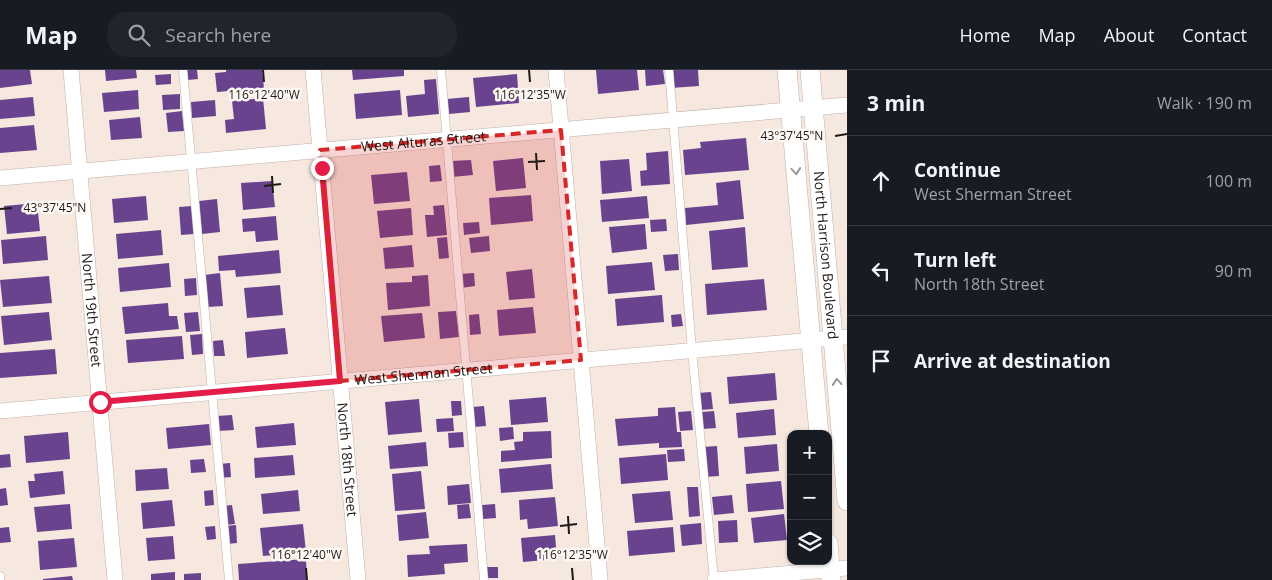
<!DOCTYPE html>
<meta charset="utf-8">
<style>
body{margin:0;font-family:"Open Sans",sans-serif;background:#20242c;color:#f1f3f6}
.controls{position:absolute;right:15px;bottom:15px;display:grid;overflow:hidden;border-radius:10px;box-shadow:0 1px 4px #0004}
.controls button{width:45px;height:45px;display:grid;place-items:center;padding:0;border:0;border-bottom:1px solid #363941;background:#171b24;color:#f1f3f6;font:25px sans-serif}
.stop{position:absolute;width:15px;height:15px;margin:-11px;border:4px solid #e11d48;border-radius:50%;background:#fff}
.stop.end{background:#e11d48;border-color:#fff;box-shadow:0 1px 5px #0008}
.list{margin:0;padding:0;list-style:none}
h2{display:flex;justify-content:space-between;align-items:center;height:65px;margin:0;padding:0 20px;font-size:21px}
h2 small{font-size:16px;font-weight:400;color:#9ea1a6}
.list li{display:grid;grid-template-columns:32px 1fr auto;gap:15px;align-items:center;box-sizing:border-box;height:90px;padding:0 20px;border-top:1px solid #363941}
.list b{display:block;font-size:19px;white-space:nowrap}
.list p{margin:0;font-size:16px;white-space:nowrap;color:#9ea1a6}
.list em{font-size:16px;font-style:normal;color:#9ea1a6}
.icon{flex:none;width:28px;height:28px;fill:none;stroke:currentColor;stroke-width:2;stroke-linecap:round;stroke-linejoin:round}
.map{position:relative;flex:none;width:847px;height:510px;overflow:hidden}
header{display:flex;align-items:center;gap:30px;box-sizing:border-box;height:70px;padding:0 25px;background:#171b24;border-bottom:1px solid #363941}
header strong{font-size:24px}
nav{display:flex;gap:28px;margin-inline-start:auto;font-size:18px}
.search{width:350px;height:45px;background:#20242c;display:flex;align-items:center;gap:12px;box-sizing:border-box;padding:0 18px;border-radius:20px;color:#9ea1a6;font-size:19px}
main{display:flex}
aside{flex:1;background:#171b24}
.map>svg:first-child{display:block}
</style>
<header>
<strong>Map</strong>
<div class="search"><svg class="icon" aria-label="search" viewBox="0 0 24 24"><circle cx="10" cy="10" r="6"/><path d="M15 15l6 6"/></svg>Search here</div>
<nav><a>Home</a><a>Map</a><a>About</a><a>Contact</a></nav>
</header>
<main>
<div class="map">
<svg width="847" height="510" viewBox="0 0 847 510">
<rect width="100%" height="100%" fill="#f6e7df"/>
<!-- building -->
<g fill="#6a438e">
<path d="M0 0H30L32 14 0 18Z"/>
<path d="M105 0H136L137 8 106 11Z"/>
<path d="M187 0H197L198 9 188 10Z"/>
<path d="M226 0H262L264 18 217 22 215 3 226 2Z"/>
<path d="M352 0H404V6L353 10Z"/>
<path d="M596 0H637L639 20 598 24Z"/>
<path d="M645 0H663L665 14 646 16Z"/>
<path d="M669 0H698L699 16 671 18Z"/>
<path d="M171 4V14L156 15 155 5Z"/>
<path d="M517 4 519 33 476 37 473 8Z"/>
<path d="M436 9 439 44 408 47 406 26 425 24 424 10Z"/>
<path d="M138 20 139 39 104 42 102 23Z"/>
<path d="M400 20 402 45 356 49 354 24Z"/>
<path d="M180 24V39L163 40 162 25Z"/>
<path d="M33 27 35 46 0 49V30Z"/>
<path d="M469 27 470 42 449 44 447 29Z"/>
<path d="M263 28 266 59 226 63 225 50 234 49 232 31Z"/>
<path d="M215 30 216 46 192 48 191 32Z"/>
<path d="M182 41 184 61 168 62 166 43Z"/>
<path d="M140 47 142 68 111 70 109 50Z"/>
<path d="M34 55 37 80 0 83V58Z"/>
<path d="M746 68 749 100 685 105 683 80 701 78 700 72Z"/>
<path d="M668 81 670 114 641 116 640 101 647 100 646 83Z"/>
<path d="M523 88 526 118 496 121 493 91Z"/>
<path d="M629 89 632 121 602 124 600 91Z"/>
<path d="M471 90 473 105 452 107 451 91Z"/>
<path d="M440 95 442 111 430 112 429 96Z"/>
<path d="M407 102 410 131 374 134 371 105Z"/>
<path d="M740 110 744 149 686 155 685 138 718 135 716 113Z"/>
<path d="M272 111 275 137 243 140 241 113Z"/>
<path d="M531 125 533 151 491 155 489 128Z"/>
<path d="M146 126 148 150 114 153 112 129Z"/>
<path d="M647 126 649 148 602 152 600 130Z"/>
<path d="M217 129 220 162 202 164 199 131Z"/>
<path d="M37 133 40 161 7 164 4 136Z"/>
<path d="M444 135 447 165 427 167 425 145H434L433 136Z"/>
<path d="M192 136 194 164 181 165 179 137Z"/>
<path d="M411 138 413 165 380 168 377 141Z"/>
<path d="M276 146 278 170 256 172 255 161 243 162 242 149Z"/>
<path d="M666 149 667 161 651 162 650 150Z"/>
<path d="M479 152 480 163 464 165 463 153Z"/>
<path d="M645 154 647 179 612 183 609 157Z"/>
<path d="M745 157 748 197 712 200 709 161Z"/>
<path d="M161 160 163 185 118 189 116 164Z"/>
<path d="M46 166 48 190 3 194 1 170Z"/>
<path d="M489 166 490 181 471 183 469 168Z"/>
<path d="M447 167 449 188 439 189 437 168Z"/>
<path d="M412 175 414 197 385 199 383 178Z"/>
<path d="M279 180 281 203 236 207 235 200 219 201 218 186Z"/>
<path d="M678 184 679 200 665 201 663 185Z"/>
<path d="M652 192 655 220 608 224 606 196Z"/>
<path d="M169 193 171 217 120 222 118 198Z"/>
<path d="M532 199 535 228 509 230 506 202Z"/>
<path d="M220 203 223 236 207 237 204 205Z"/>
<path d="M474 203 475 216 461 218 459 204Z"/>
<path d="M428 205 430 236 388 240 386 213 412 212V206Z"/>
<path d="M49 206 52 233 3 237 0 210Z"/>
<path d="M196 208 197 225 185 226 184 209Z"/>
<path d="M764 209 767 240 707 245 705 214Z"/>
<path d="M280 215 283 245 247 248 244 218Z"/>
<path d="M662 225 664 252 617 256 615 229Z"/>
<path d="M168 233 169 246H177L179 259 125 264 122 237Z"/>
<path d="M533 237 536 263 499 266 497 240Z"/>
<path d="M456 241 459 267 440 269 438 242Z"/>
<path d="M49 242 52 270 4 275 1 246Z"/>
<path d="M198 242 200 261 186 262 184 243Z"/>
<path d="M422 243 425 268 384 272 381 246Z"/>
<path d="M479 244 481 264 470 265 469 245Z"/>
<path d="M681 244 683 256 672 257 671 245Z"/>
<path d="M285 258 288 284 247 288 245 262Z"/>
<path d="M202 264 203 284 192 285 190 265Z"/>
<path d="M182 266 184 289 128 293 126 270Z"/>
<path d="M223 270 225 286H214L213 271Z"/>
<path d="M55 279 57 304 0 308V283Z"/>
<path d="M775 303 777 330 729 334 727 307Z"/>
<path d="M711 322 713 339 700 340 698 323Z"/>
<path d="M546 327 548 352 511 355 509 330Z"/>
<path d="M419 329 422 362 388 365 385 332Z"/>
<path d="M451 331H461L462 345 452 346Z"/>
<path d="M484 336 486 356 474 357 472 337Z"/>
<path d="M675 337 677 362H681L682 377 659 378V373L618 376 615 349 658 346V338Z"/>
<path d="M774 339 776 365 738 368 736 343Z"/>
<path d="M691 341 693 360 680 361 678 342Z"/>
<path d="M714 341 716 358 702 359 701 342Z"/>
<path d="M232 345 234 360 218 361 217 346Z"/>
<path d="M453 348 454 361 437 362 436 349Z"/>
<path d="M294 353 296 375 257 378 255 357Z"/>
<path d="M209 354 211 375 168 379 166 358Z"/>
<path d="M513 357 514 369 500 371 499 358Z"/>
<path d="M551 361 552 388 501 392V381L515 380 514 372 523 371V362Z"/>
<path d="M68 362 70 389 26 393 24 366Z"/>
<path d="M463 362 464 377 449 378 448 363Z"/>
<path d="M426 372 428 396 390 399 388 376Z"/>
<path d="M777 374 779 401 746 404 744 377Z"/>
<path d="M717 376 719 406 704 407 702 377Z"/>
<path d="M684 379 685 391 668 392 667 380Z"/>
<path d="M10 384 11 397 0 398V385Z"/>
<path d="M666 384 668 410 621 414 619 388Z"/>
<path d="M293 385 295 405 255 408 254 388Z"/>
<path d="M204 389 206 402 191 403 190 390Z"/>
<path d="M230 393 231 407 220 408 219 394Z"/>
<path d="M551 394 553 419 501 423 499 399Z"/>
<path d="M167 398 169 419 136 421 135 400Z"/>
<path d="M63 401 65 424 30 428 28 411H35L34 404Z"/>
<path d="M421 401 425 439 395 441 392 404Z"/>
<path d="M781 411 784 439 748 442 746 414Z"/>
<path d="M469 414 471 433 448 435 447 416Z"/>
<path d="M687 417H698L700 446 689 447Z"/>
<path d="M6 418 8 435 0 436V419Z"/>
<path d="M213 420 214 435 205 436 204 421Z"/>
<path d="M298 420 300 441 263 444 261 424Z"/>
<path d="M670 421 673 450 635 453 632 424Z"/>
<path d="M732 425 734 443 714 445 712 427Z"/>
<path d="M555 427 558 456 528 459 527 449 520 450 519 430Z"/>
<path d="M172 430 175 456 143 459 141 433Z"/>
<path d="M70 434 72 459 37 462 34 437Z"/>
<path d="M469 434 471 448 458 449 457 435Z"/>
<path d="M495 434 496 448 483 449 482 435Z"/>
<path d="M232 435 235 454 225 455 223 436Z"/>
<path d="M426 442 429 468 399 471 397 445Z"/>
<path d="M784 444 787 470 754 473 751 448Z"/>
<path d="M737 450 738 472 719 473 718 451Z"/>
<path d="M701 453 702 474 682 476 680 455Z"/>
<path d="M303 454 306 482 263 486 260 458Z"/>
<path d="M236 455 237 473 227 474 226 456Z"/>
<path d="M215 456 216 469 207 470 205 457Z"/>
<path d="M9 457 11 472 0 473V458Z"/>
<path d="M673 457 675 482 629 486 627 461Z"/>
<path d="M555 465 557 489 523 492 521 468Z"/>
<path d="M173 466 175 489 148 491 146 468Z"/>
<path d="M74 468 77 497 40 500 38 471Z"/>
<path d="M467 474 468 492 444 494 445 504 408 507 407 485 430 484 429 476Z"/>
<path d="M306 489 307 510H239L238 494Z"/>
<rect x="486" y="497" width="12" height="11"/>
<path d="M175 502V510H151V504Z"/>
<path d="M201 503V510H184V504Z"/>
<path d="M72 506 73 510H43V509Z"/>
</g>
<g fill="none" stroke-linecap="round" stroke-linejoin="round">
<defs>
<g id="service">
<path d="M183 0 229 510"/>
<path d="M441 0 484 510"/>
<path d="M669 0 692 280 714 510"/>
<path d="M0 506V510"/>
</g>
<g id="minor">
<path id="s1" d="M71 0 115 510"/>
<path id="s2" d="M313 0 358 510"/>
<path d="M556 0 600 510"/>
<path id="s3" d="M0 108 847 35"/>
<path id="s4" d="M0 341 847 267"/>
<path d="M715 510 847 498"/>
</g>
<g id="tertiary">
<path d="M787 0 819 364"/>
<path id="s5" d="M810 0 847 431"/>
<path d="M828 473 831 510"/>
</g>
</defs>
<!-- service casing -->
<use href="#service" stroke="#c0b2aa" stroke-width="9"/>
<!-- minor casing -->
<use href="#minor" stroke="#c0b2aa" stroke-width="16"/>
<!-- tertiary casing -->
<use href="#tertiary" stroke="#c0b2aa" stroke-width="20"/>
<!-- service -->
<use href="#service" stroke="#fff" stroke-width="8"/>
<!-- minor -->
<use href="#minor" stroke="#fff" stroke-width="15"/>
<!-- tertiary -->
<use href="#tertiary" stroke="#fff" stroke-width="19"/>
</g>
<!-- one-way arrows -->
<defs><path id="oneway-chevron" d="M-2-3.5L2.5 0L-2 3.5" fill="none" stroke-width="1.6" stroke-linecap="round" stroke-linejoin="round" transform="scale(1.25)"/></defs>
<g stroke="#9a9897">
<use href="#oneway-chevron" transform="translate(796 101) rotate(85)"/>
<use href="#oneway-chevron" transform="translate(837 312) rotate(-95)"/>
</g>
<g fill="none" stroke-linecap="round" stroke-linejoin="round">
<!-- route -->
<path stroke="#e11d48" stroke-width="6" d="M100 332 340 311 322 98"/>
</g>
<!-- marked area -->
<path fill="#d62828" fill-opacity="0.2" stroke="#d62828" stroke-width="4" stroke-dasharray="10 6" stroke-linejoin="round" d="M561 60 581 290 340 311 320 80Z"/>
<!-- ticks -->
<path fill="none" stroke="#1f1a17" stroke-width="2" d="M263 0 264 12M529 0 530 12M835 66 847 64M536 83 537 100M528 92 545 91M272 106 273 123M264 116 281 114M0 139 12 138M568 446 569 464M560 456 577 454M306 498 307 510M572 498 573 510"/>
<g text-anchor="middle" stroke-width="5" stroke-linejoin="round" paint-order="stroke">
<!-- street labels -->
<g font-size="14" fill="#1f1a17" stroke="#fdf7f3">
<text dy="5" stroke="none"><textPath href="#s3" startOffset="425">West Alturas Street</textPath></text>
<text dy="5" stroke="none"><textPath href="#s5" startOffset="186">North Harrison Boulevard</textPath></text>
<text dy="5" stroke="none"><textPath href="#s1" startOffset="241">North 19th Street</textPath></text>
<text dy="5" stroke="none"><textPath href="#s4" startOffset="425">West Sherman Street</textPath></text>
<text dy="5" stroke="none"><textPath href="#s2" startOffset="391">North 18th Street</textPath></text>
</g>
</g>
<g font-size="12" text-anchor="middle" fill="#1f1a17" stroke="#fdf7f3" stroke-width="5" stroke-linejoin="round" paint-order="stroke">
<text x="264" y="29">116°12'40"W</text>
<text x="530" y="29">116°12'35"W</text>
<text x="792" y="70">43°37'45"N</text>
<text x="55" y="142">43°37'45"N</text>
<text x="306" y="489">116°12'40"W</text>
<text x="572" y="489">116°12'35"W</text>
</g>
</svg>
<div class="controls">
<button>+</button>
<button>−</button>
<button><svg class="icon" aria-label="layers" viewBox="0 0 24 24"><path d="M12 4l9 5-9 5-9-5zM3 14l9 5 9-5"/></svg></button>
</div>
<div class="stop" style="left:100px;top:332px"></div>
<div class="stop end" style="left:322px;top:98px"></div>
</div>
<aside>
<h2>3 min<small>Walk · 190 m</small></h2>
<ul class="list">
<li><svg class="icon" aria-label="ahead" viewBox="0 0 24 24"><path d="M12 20V5M6 11l6-6 6 6"/></svg><div><b>Continue</b><p>West Sherman Street</p></div><em>100 m</em></li>
<li><svg class="icon" aria-label="left" viewBox="0 0 24 24"><path d="M17 20v-9H6M10 6l-5 5 5 5"/></svg><div><b>Turn left</b><p>North 18th Street</p></div><em>90 m</em></li>
<li><svg class="icon" aria-label="arrive" viewBox="0 0 24 24"><path d="M6 21V4h12l-3 4 3 4H6"/></svg><div><b>Arrive at destination</b></div></li>
</ul>
</aside>
</main>
